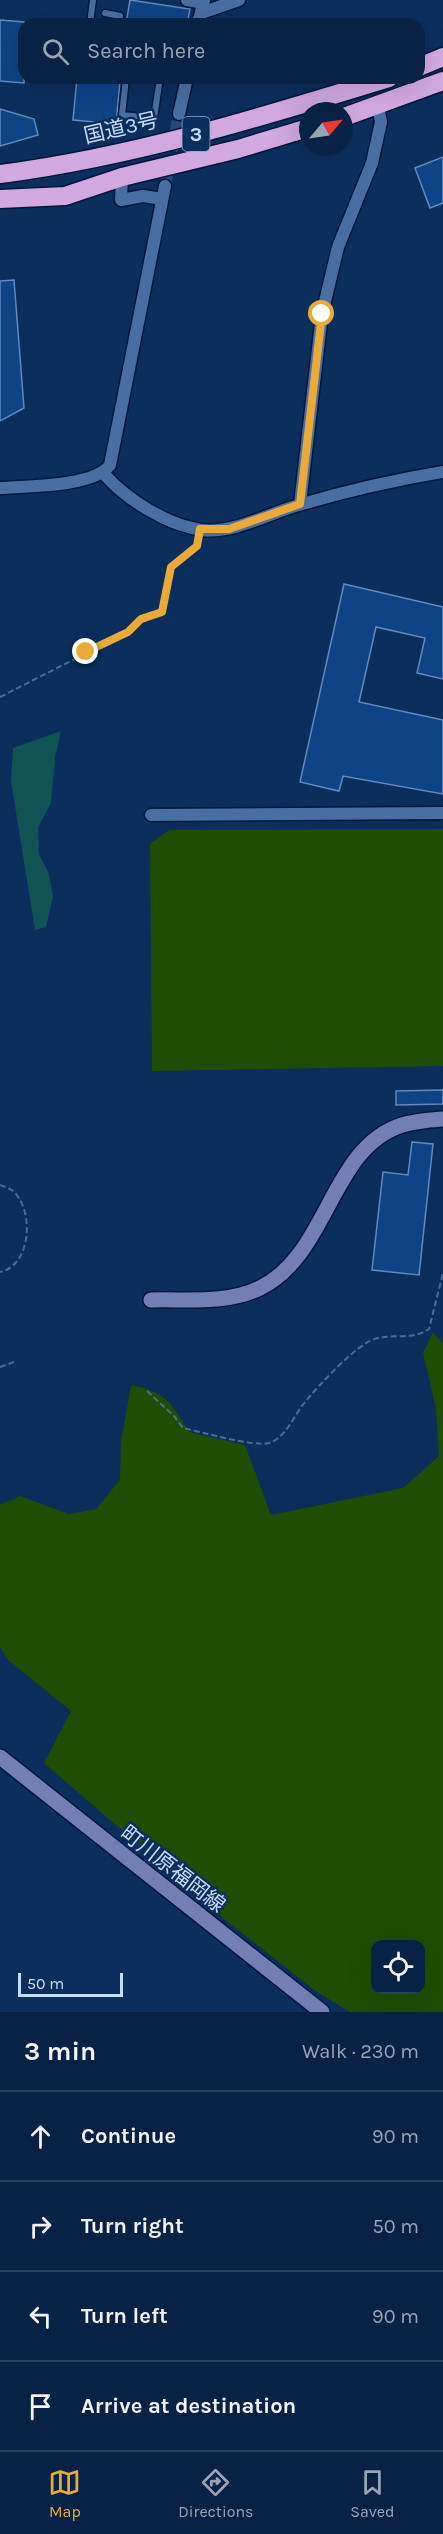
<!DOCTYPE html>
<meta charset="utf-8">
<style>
body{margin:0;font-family:Karla,"Noto Sans JP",sans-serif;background:#162f51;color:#f1f3f6}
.controls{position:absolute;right:18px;bottom:18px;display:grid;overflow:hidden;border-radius:12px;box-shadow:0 6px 24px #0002}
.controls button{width:54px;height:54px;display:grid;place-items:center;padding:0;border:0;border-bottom:2px solid #293f5f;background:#082246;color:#f1f3f6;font:30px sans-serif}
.compass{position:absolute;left:299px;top:102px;width:54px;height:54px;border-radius:50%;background:#082246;box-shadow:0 6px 24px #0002;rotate:61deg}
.scale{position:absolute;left:18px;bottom:15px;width:105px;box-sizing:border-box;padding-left:6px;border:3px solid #c7dcf9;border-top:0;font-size:16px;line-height:21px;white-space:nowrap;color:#c7dcf9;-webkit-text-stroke:4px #0b2e5d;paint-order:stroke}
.stop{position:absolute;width:18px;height:18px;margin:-14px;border:4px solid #eaaa39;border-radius:50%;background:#fff}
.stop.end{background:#eaaa39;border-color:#fff;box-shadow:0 2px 6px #0008}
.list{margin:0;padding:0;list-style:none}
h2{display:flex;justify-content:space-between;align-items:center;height:78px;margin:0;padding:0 24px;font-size:26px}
h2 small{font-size:20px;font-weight:400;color:#98a4b3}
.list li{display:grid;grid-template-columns:39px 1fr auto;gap:18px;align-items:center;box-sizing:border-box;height:90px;padding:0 24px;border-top:2px solid #293f5f}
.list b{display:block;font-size:22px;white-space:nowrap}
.list em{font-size:20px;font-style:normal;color:#98a4b3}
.icon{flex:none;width:33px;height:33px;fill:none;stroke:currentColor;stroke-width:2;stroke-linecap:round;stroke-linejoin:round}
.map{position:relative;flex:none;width:443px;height:2012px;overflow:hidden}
.search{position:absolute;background:#082246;box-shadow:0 6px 24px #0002;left:18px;right:18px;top:18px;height:66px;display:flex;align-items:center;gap:15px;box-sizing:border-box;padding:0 21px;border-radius:18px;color:#98a4b3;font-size:22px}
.sheet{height:438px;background:#082246}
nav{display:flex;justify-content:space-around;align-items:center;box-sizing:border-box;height:84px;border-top:2px solid #293f5f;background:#082246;font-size:16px;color:#98a4b3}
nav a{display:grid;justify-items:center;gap:3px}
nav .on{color:#eaaa39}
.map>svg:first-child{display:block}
</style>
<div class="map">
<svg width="443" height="2012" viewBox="0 0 443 2012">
<rect width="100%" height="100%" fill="#0b2e5d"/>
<!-- green -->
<g fill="#1f4d03" fill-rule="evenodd">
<path d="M443 829V1066L152 1071 150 844 169 830Z"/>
<path d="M433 1332 443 1344V2012H350L317 1992 228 1922 44 1763 71 1711 8 1660 0 1647V1505L20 1496 69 1514 96 1509 120 1480 121 1442 131 1385C167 1392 171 1403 189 1432L245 1445 271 1515 403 1488 439 1456 436 1409 423 1353ZM420 1944V1990H376V1944Z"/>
</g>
<!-- water -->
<path fill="#105354" d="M61 731 55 757 51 803 38 827 39 854 49 874 53 897 46 927 35 930 11 781 13 748Z"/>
<!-- building -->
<g fill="#0e4386" stroke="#6288be" stroke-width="1.5">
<path d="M130 0 190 9 187 24H126Z"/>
<path d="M0 20 24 22V83L0 81Z"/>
<path d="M77 78 120 82 116 124 73 120Z"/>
<path d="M0 109 34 119 38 135 0 146Z"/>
<path d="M443 157V203L430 208 415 168Z"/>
<path d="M14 280 24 408 0 421V281Z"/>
<path d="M344 584 443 607V679L417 673 425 638 376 627 359 702 443 720V794L343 776 339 791 300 782Z"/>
<path d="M443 1090V1104L396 1105V1091Z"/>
<path d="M412 1142 433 1144 419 1275 372 1270 383 1172 408 1175Z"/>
</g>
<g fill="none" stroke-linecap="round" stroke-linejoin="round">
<!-- street-tunnel -->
<path stroke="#274874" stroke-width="12" stroke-dasharray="12 6" stroke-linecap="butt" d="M165 186 179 114"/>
<defs>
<g id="lane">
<path d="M105 13 120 16 119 24"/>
<path d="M90 24 93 0"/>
<path d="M126 78 122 115 154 118 160 78"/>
</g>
<g id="street">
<path d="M187 0 203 3"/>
<path d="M201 13 239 0"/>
<path d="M198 24 204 0"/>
<path d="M179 114 187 78"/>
<path d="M122 177 121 200 143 196 162 199"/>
<path d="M104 474C127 500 167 525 202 530 234 534 269 513 299 505 347 491 394 480 443 472"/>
<path d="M0 488C27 486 94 487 110 465L165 186"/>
<path d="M300 504 322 314 338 247 372 163 381 122 378 106"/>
<path d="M151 815 443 813"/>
</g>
<g id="secondary">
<path d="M151 1300C187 1299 228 1304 260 1288 329 1254 330 1148 402 1125 415 1121 429 1120 443 1119"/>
<path d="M0 1757 322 2012"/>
</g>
<g id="highway">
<path d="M419 67 443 57"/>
<path d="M344 117 443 81"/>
<path d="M0 174C132 157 262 117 389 78"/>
<path d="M0 199 65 196 122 177 238 149 308 128"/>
</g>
</defs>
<!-- lane casing -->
<use href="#lane" stroke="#001638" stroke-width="9"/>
<!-- street casing -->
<use href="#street" stroke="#001638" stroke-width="15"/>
<!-- secondary casing -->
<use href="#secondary" stroke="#001638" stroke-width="18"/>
<!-- highway casing -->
<use href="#highway" stroke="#001638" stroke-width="21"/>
<!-- path -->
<g stroke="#4b6a92" stroke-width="2" stroke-dasharray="6 3" stroke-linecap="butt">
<path d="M0 697 128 632 141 619 162 612 171 567 197 546 198 541"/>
<path d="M0 1185C4 1187 10 1188 13 1191 35 1211 31 1266 0 1272"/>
<path d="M0 1367 14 1362"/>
<path d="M147 1391 174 1416 183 1428C202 1432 253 1447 269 1443 286 1438 294 1415 305 1402 320 1384 348 1354 368 1342 386 1331 411 1342 429 1329L443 1273"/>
</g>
<!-- lane -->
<use href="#lane" stroke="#496ea2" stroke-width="6"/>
<!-- street -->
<use href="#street" stroke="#496ea2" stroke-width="12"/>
<!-- secondary -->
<use href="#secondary" stroke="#727fb5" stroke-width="15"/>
<!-- highway -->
<use href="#highway" stroke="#d2a8e1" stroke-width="18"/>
</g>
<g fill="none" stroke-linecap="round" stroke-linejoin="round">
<!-- route -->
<path stroke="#eaaa39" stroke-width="8" d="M86 652 128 632 141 619 162 612 171 567 197 546 200 529H229L300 504 322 314"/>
</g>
<g text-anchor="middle" stroke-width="5" stroke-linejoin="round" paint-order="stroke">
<!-- shield labels -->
<rect fill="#0b2e5d" stroke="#8fa8ca" stroke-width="1.5" x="182.5" y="117" width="27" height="34" rx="4.5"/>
<g font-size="20" font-weight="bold" fill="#c7dcf9">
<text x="196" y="141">3</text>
</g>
<!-- street labels -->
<g font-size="21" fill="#c7dcf9" stroke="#0b2e5d">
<text transform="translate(121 128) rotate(-13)" y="7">国道3号</text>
<text transform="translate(173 1869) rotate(38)" y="7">町川原福岡線</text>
</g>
</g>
</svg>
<div class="controls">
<button><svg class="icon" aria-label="locate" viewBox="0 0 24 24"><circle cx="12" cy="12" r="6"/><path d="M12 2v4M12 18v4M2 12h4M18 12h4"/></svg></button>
</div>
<svg class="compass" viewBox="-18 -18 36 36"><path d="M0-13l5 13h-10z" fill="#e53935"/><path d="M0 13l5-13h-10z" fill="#98a4b3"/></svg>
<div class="scale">50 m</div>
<div class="stop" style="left:322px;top:314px"></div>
<div class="stop end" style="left:86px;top:652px"></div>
<div class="search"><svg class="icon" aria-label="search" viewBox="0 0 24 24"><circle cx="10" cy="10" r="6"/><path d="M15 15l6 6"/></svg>Search here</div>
</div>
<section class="sheet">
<h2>3 min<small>Walk · 230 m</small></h2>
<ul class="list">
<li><svg class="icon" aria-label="ahead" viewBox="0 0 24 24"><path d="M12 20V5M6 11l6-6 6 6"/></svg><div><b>Continue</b></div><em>90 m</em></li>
<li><svg class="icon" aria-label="right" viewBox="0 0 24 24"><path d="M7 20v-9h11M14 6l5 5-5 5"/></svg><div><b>Turn right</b></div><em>50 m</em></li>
<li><svg class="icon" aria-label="left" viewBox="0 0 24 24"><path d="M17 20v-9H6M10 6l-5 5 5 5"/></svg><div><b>Turn left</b></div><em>90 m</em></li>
<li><svg class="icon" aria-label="arrive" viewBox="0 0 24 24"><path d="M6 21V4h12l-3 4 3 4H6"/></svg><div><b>Arrive at destination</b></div></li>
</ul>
</section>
<nav>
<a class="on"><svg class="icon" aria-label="map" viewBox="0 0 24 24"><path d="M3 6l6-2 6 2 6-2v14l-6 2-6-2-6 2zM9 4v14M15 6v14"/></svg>Map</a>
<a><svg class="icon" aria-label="directions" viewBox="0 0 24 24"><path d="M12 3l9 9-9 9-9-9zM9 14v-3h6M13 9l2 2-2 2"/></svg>Directions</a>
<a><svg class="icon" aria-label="saved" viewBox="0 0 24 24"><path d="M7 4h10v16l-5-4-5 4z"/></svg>Saved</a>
</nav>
